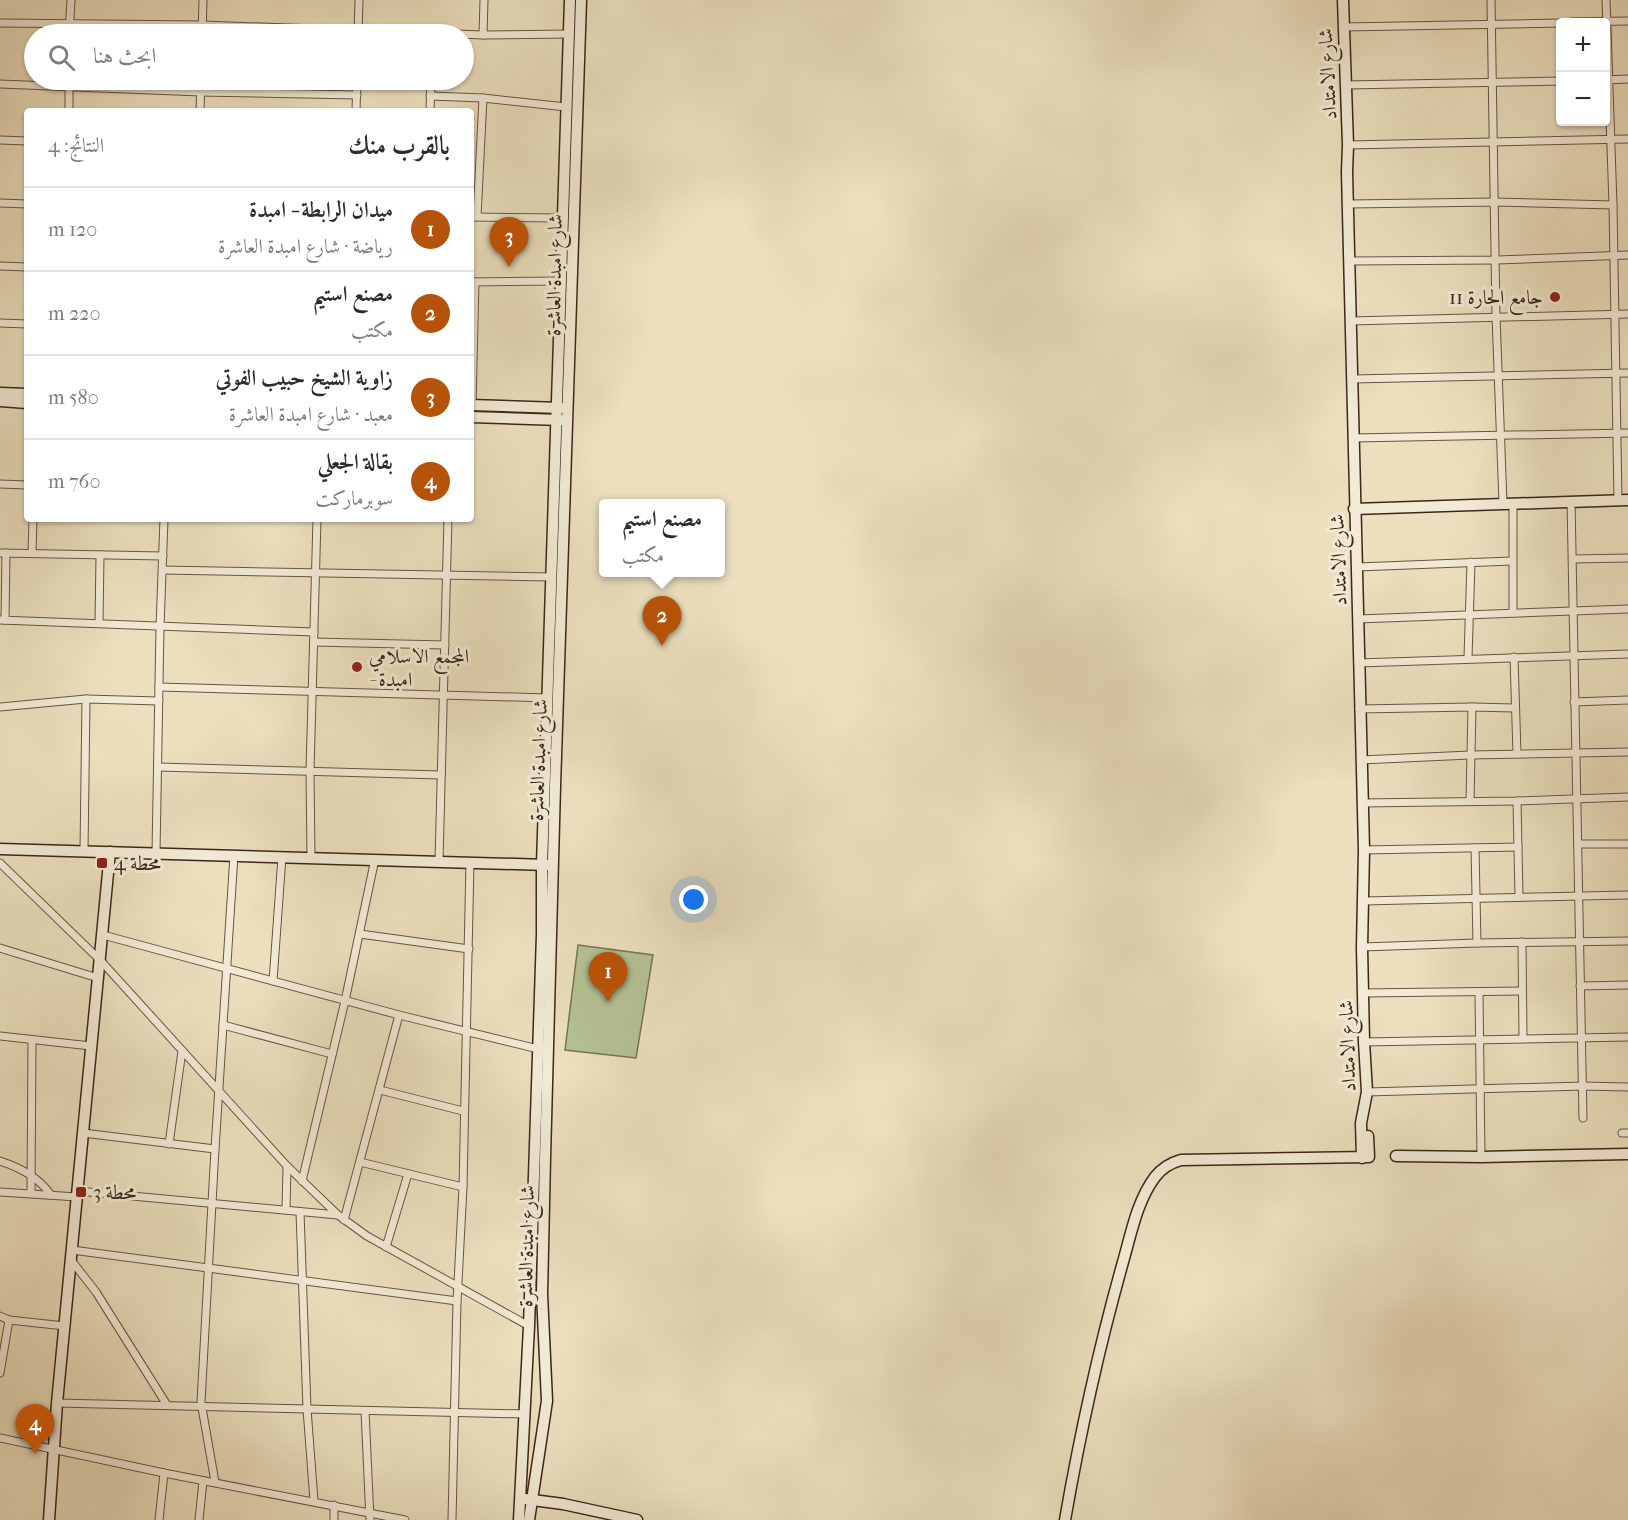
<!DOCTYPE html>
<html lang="ar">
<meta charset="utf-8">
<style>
body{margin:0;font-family:"IM FELL French Canon",Amiri,serif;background:#f2f2f3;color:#2b2b33;direction:rtl}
.controls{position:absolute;right:18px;top:18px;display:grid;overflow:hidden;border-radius:6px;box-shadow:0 2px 4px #0004}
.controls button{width:54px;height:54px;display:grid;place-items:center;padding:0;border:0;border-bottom:2px solid #e1e1e2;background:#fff;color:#2b2b33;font:30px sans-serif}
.you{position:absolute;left:694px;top:900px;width:21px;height:21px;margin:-15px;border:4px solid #fff;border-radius:50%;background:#1a73e8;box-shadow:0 0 0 9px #1a73e833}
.badge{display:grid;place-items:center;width:39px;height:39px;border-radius:50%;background:#b45309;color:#fff;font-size:20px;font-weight:700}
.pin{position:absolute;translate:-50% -50px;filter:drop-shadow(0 2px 3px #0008)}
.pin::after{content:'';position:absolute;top:32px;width:21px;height:18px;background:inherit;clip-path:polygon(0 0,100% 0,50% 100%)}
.popup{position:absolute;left:599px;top:499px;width:126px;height:78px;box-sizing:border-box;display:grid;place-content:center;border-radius:6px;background:#fff;filter:drop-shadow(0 2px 4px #0005);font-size:20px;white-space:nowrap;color:#7c7c81}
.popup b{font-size:22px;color:#2b2b33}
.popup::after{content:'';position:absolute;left:50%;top:100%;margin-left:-12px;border:12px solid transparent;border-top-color:#fff}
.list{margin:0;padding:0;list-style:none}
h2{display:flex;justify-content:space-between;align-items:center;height:78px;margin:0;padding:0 24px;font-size:26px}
h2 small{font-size:20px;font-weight:400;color:#7c7c81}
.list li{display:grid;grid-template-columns:39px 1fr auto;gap:18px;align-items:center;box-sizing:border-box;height:84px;padding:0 24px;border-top:2px solid #e1e1e2}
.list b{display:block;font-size:22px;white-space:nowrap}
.list p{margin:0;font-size:20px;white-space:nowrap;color:#7c7c81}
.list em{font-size:20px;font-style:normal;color:#7c7c81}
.icon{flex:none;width:33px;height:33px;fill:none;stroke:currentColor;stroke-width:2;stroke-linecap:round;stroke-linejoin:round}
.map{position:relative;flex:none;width:1628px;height:1520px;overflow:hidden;direction:ltr}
.search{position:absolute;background:#fff;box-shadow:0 2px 4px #0004;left:24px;top:24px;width:450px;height:66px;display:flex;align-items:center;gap:15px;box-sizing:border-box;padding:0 21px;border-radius:33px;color:#7c7c81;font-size:22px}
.panel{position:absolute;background:#fff;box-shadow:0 2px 4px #0004;left:24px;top:108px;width:450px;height:414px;border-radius:6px;direction:rtl}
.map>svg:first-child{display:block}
</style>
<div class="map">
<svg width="1628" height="1520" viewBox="0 0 1628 1520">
<rect width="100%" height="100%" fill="#ebdfbe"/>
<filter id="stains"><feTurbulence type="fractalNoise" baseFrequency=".00333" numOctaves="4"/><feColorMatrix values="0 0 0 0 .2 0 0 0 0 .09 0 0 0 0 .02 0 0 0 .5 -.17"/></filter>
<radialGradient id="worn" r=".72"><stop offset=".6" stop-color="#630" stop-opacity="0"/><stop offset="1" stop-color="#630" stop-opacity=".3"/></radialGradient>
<!-- green -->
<path fill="#b4c294" stroke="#787456" stroke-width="1.5" d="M578 945 653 955 636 1058 565 1050Z"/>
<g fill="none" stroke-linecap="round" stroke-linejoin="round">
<defs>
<g id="street">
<path d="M1491 0 1496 316 1503 503"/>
<path d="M1606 0 1613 205 1618 501"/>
<path d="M1571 22 1628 21"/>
<path d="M0 23 202 25 483 35 569 34"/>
<path d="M1343 27 1560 23"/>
<path d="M69 34 71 0"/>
<path d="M202 34 203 0"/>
<path d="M358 34 359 0"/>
<path d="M483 35 484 0"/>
<path d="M1606 80 1628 79"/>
<path d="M0 84 201 92 357 95"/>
<path d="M1346 85 1560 81"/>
<path d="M430 96 483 98 566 107"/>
<path d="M69 111V80"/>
<path d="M200 111 201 80"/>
<path d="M356 111 357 80"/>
<path d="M430 111 431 80"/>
<path d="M0 140 27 141"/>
<path d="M1348 145 1628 139"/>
<path d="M0 203 27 204"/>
<path d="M1349 204 1494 202 1613 205"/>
<path d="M471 217 563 218"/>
<path d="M477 217 483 98"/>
<path d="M1350 261 1497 260 1628 255"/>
<path d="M0 266 27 267"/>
<path d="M471 282 561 281"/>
<path d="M1351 321 1628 314"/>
<path d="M0 323 27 324"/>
<path d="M1353 379 1628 373"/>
<path d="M472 405 475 282"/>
<path d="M1353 438 1628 433"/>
<path d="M0 484 27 485"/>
<path d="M1571 501 1583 1118"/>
<path d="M1513 503V613"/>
<path d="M0 553 163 556"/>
<path d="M32 553 33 519"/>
<path d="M1573 559 1628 558"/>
<path d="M1357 567 1512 561"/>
<path d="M163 570 551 577"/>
<path d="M1358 619 1628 609"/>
<path d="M0 620 314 632"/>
<path d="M5 620 6 553"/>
<path d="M99 623 100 555"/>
<path d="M314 642 445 645"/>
<path d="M1514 657 1517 754"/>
<path d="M1468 658 1471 562"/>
<path d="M1358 663 1628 654"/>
<path d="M159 687 548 698"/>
<path d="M1574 702 1628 700"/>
<path d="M0 707 86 699 159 701"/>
<path d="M1359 709 1472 707 1514 708"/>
<path d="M1361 760 1470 755 1628 752"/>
<path d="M158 767 441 775"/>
<path d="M1470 801 1472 707"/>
<path d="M1517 801 1519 896"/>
<path d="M1362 803 1517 801 1628 797"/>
<path d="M1578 844H1628"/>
<path d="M1475 848 1477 943"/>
<path d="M1364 850 1518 847"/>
<path d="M84 851 86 699"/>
<path d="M156 853 160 627 164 519"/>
<path d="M311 858 310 771 317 519"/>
<path d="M439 861 448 519"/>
<path d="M0 863 101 961 287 1166 338 1215 367 1236 529 1326"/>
<path d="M1363 901 1628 895"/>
<path d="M360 934 469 949"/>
<path d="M103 935 399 1015 538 1049"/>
<path d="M1522 942 1523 1038"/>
<path d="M1362 947 1477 943 1628 941"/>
<path d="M0 948 98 978"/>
<path d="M273 981 282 857"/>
<path d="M1580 986 1628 985"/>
<path d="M1479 992 1481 1157"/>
<path d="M1363 993 1522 991"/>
<path d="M223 1025 332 1054"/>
<path d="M0 1036 91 1046"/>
<path d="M1364 1042 1628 1037"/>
<path d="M380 1090 463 1111"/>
<path d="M1367 1092 1583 1086 1628 1087"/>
<path d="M83 1133 215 1149"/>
<path d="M1622 1133H1628"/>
<path d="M169 1144 182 1051"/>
<path d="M0 1161C21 1168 38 1177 51 1195"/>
<path d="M360 1162 463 1187"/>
<path d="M302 1181 345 1001 375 859"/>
<path d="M78 1191 338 1215"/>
<path d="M0 1192 77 1197"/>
<path d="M31 1193 32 1040"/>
<path d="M286 1210 287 1166"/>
<path d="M300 1212 307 1409 314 1501"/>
<path d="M344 1220 399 1015"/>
<path d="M386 1247 408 1174"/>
<path d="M72 1250 457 1301"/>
<path d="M71 1260 96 1292 167 1405"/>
<path d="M0 1316 9 1320 65 1326"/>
<path d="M0 1373 9 1320"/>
<path d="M57 1403 525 1414"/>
<path d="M365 1411 370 1520"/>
<path d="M0 1438 164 1473 405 1520"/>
<path d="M215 1482 201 1402 215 1149 234 855"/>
<path d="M159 1520 164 1473"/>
<path d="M199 1520 203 1481"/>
<path d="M334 1520V1505"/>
<path d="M452 1520 457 1301 463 1187 470 862"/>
</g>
<g id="secondary">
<path d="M1343 0 1348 145 1347 172 1364 850 1362 947 1364 1042 1367 1092 1361 1123 1362 1158"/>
<path d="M0 393 27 394"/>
<path d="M0 401 27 403"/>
<path d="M471 405 561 408"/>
<path d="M471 417 561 420"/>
<path d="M1354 509 1628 500"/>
<path d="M0 849 547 865"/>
<path d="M1396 1156 1481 1157 1628 1154"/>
<path d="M525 1499 563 1504 637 1520"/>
<path d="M49 1520 57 1403 110 852"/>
<path d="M519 1520 529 1326 542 935V865L570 0"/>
<path d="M529 1520 547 1401 542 1294 545 1158 555 786 581 0"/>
<path d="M1065 1520C1080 1434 1099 1347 1123 1262 1131 1234 1137 1201 1155 1177 1162 1168 1170 1163 1181 1160L1369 1157 1368 1136"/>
</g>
</defs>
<!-- street casing -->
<use href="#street" stroke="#685541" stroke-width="9"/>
<!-- secondary casing -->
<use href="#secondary" stroke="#3c2717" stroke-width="13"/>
<!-- street -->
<use href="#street" stroke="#f2ead5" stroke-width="7"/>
<!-- secondary -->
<use href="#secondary" stroke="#f2ead5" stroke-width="10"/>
</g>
<!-- markers -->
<g fill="#8f2418" stroke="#f2ead5" stroke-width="2">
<circle cx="1555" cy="297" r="6"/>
<circle cx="357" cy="667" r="6"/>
<rect x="96" y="857" width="12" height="12" rx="3"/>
<rect x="75" y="1186" width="12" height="12" rx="3"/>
</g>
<g text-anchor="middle" stroke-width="6" stroke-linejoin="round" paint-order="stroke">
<!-- street labels -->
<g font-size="20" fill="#3c2717" stroke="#f2ead5">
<text transform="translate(1327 74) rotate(-93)" y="7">شارع الامتداد</text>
<text transform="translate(554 275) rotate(-89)" y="7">شارع امبدة العاشرة</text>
<text transform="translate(1338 560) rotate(-92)" y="7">شارع الامتداد</text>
<text transform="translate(538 760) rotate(-88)" y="7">شارع امبدة العاشرة</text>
<text transform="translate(1347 1046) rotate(-92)" y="7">شارع الامتداد</text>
<text transform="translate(526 1246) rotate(-89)" y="7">شارع امبدة العاشرة</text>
</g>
<!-- poi labels -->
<g font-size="20" fill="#3c2717" stroke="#f2ead5" text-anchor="start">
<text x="1543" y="304" text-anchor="end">جامع الحارة 11</text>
<text x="369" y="663">المجمع الاسلامي<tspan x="369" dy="23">- امبدة</tspan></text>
<text x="114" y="870">محطة 4</text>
<text x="93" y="1199">محطة 3</text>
</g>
</g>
<rect width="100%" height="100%" filter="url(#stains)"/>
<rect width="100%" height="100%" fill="url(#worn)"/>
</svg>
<div class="controls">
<button>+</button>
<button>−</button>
</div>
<div class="you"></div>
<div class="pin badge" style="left:608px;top:1002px">1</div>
<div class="pin badge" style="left:662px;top:646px">2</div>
<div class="popup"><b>مصنع استيم</b>مكتب</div>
<div class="pin badge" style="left:509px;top:267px">3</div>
<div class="pin badge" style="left:35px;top:1454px">4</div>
<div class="search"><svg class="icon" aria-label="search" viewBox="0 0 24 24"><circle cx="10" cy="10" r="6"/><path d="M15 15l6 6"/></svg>ابحث هنا</div>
<section class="panel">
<h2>بالقرب منك<small>النتائج: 4</small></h2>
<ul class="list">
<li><span class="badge">1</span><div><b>ميدان الرابطة - امبدة</b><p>رياضة · شارع امبدة العاشرة</p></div><em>120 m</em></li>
<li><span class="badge">2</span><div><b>مصنع استيم</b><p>مكتب</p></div><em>220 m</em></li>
<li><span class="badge">3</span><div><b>زاوية الشيخ حبيب الفوتي</b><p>معبد · شارع امبدة العاشرة</p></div><em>580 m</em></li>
<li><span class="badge">4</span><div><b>بقالة الجعلي</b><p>سوبرماركت</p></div><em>760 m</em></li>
</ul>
</section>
</div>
